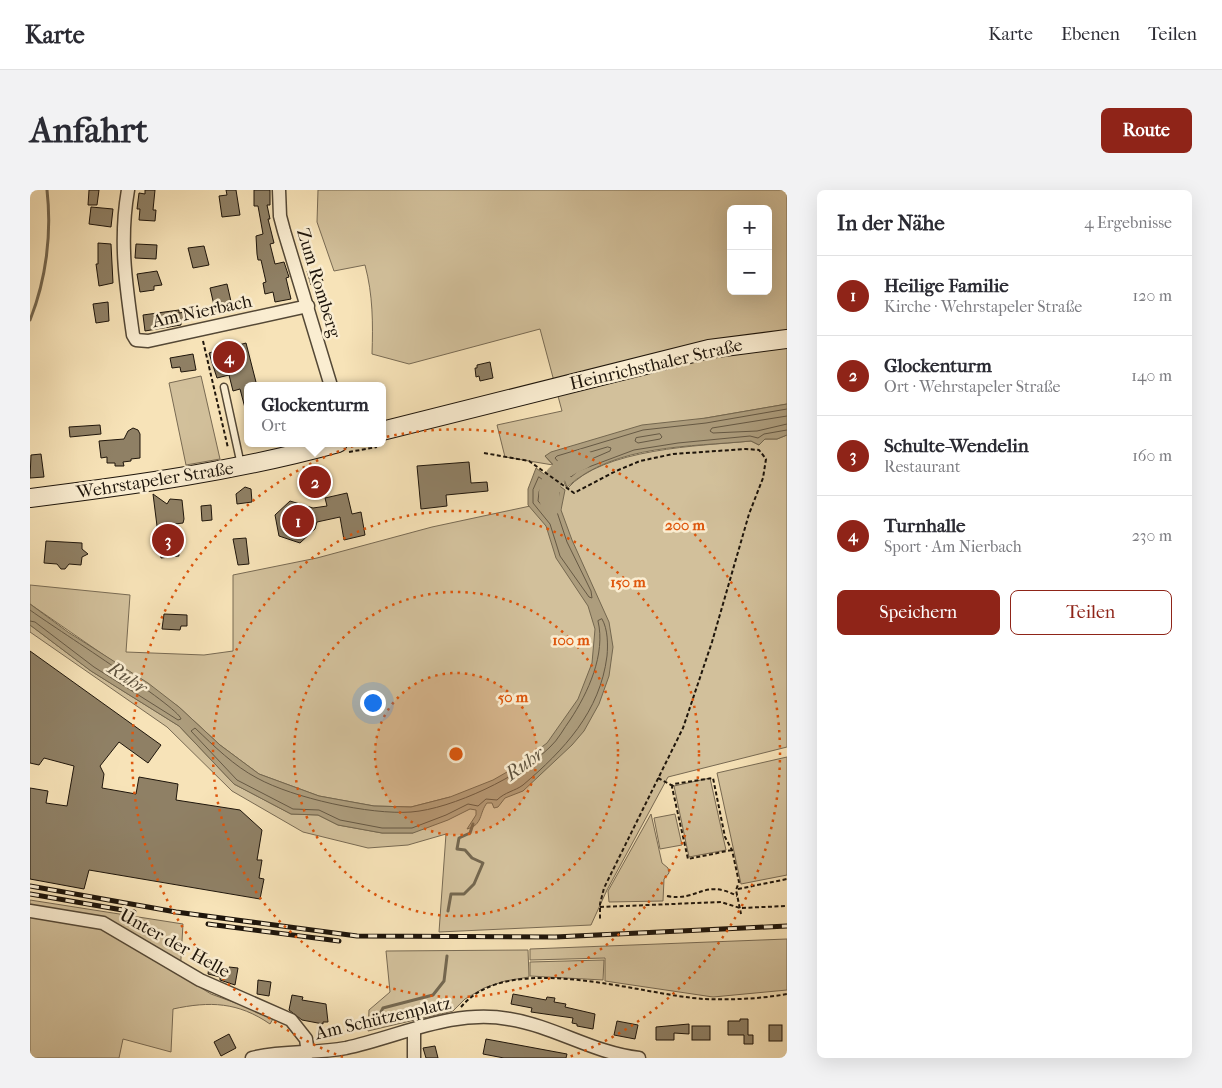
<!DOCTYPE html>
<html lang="de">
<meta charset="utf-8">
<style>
body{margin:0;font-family:"IM FELL French Canon",serif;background:#f2f2f3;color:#2b2b33}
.controls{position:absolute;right:15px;top:15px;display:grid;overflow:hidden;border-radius:8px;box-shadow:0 5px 20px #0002}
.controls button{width:45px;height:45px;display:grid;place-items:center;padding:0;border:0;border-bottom:1px solid #e1e1e2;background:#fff;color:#2b2b33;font:25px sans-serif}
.you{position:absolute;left:342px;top:512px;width:18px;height:18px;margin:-12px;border:4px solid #fff;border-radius:50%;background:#1a73e8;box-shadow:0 0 0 8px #1a73e833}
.badge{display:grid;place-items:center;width:32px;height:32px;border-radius:50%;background:#8f2418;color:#fff;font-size:16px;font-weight:700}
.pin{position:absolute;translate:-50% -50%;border:2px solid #fff;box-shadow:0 1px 5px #0006}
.popup{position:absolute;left:214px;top:192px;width:142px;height:65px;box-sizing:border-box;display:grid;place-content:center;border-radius:8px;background:#fff;filter:drop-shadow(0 1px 4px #0005);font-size:16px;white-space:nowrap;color:#7c7c81}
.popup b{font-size:19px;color:#2b2b33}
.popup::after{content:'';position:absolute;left:50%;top:100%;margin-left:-10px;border:10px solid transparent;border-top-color:#fff}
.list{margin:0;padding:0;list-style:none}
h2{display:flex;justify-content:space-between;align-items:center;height:65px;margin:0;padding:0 20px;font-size:21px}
h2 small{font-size:16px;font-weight:400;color:#7c7c81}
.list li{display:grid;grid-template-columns:32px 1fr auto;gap:15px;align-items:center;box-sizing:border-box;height:80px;padding:0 20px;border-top:1px solid #e1e1e2}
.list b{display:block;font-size:19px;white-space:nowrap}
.list p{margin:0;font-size:16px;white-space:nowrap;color:#7c7c81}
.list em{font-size:16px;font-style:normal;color:#7c7c81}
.actions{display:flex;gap:10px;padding:15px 20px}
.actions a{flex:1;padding:11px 0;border:1px solid #8f2418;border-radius:8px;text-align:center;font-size:18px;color:#8f2418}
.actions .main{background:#8f2418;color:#fff}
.map{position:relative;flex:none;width:757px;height:868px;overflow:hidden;border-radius:8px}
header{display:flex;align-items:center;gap:30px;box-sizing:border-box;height:70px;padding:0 25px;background:#fff;border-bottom:1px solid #e1e1e2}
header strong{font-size:24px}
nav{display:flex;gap:28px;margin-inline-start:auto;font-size:18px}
.intro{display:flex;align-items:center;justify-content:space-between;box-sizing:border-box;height:120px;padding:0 30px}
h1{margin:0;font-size:35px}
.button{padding:12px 22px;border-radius:8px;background:#8f2418;color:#fff;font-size:18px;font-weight:700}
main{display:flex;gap:30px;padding:0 30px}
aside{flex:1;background:#fff;border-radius:8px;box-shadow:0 5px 20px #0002}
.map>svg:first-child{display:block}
</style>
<header>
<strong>Karte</strong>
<nav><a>Karte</a><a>Ebenen</a><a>Teilen</a></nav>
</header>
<div class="intro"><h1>Anfahrt</h1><a class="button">Route</a></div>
<main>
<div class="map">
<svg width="757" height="868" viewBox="0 0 757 868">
<rect width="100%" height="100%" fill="#f7e3b8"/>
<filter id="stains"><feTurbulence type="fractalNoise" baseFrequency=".004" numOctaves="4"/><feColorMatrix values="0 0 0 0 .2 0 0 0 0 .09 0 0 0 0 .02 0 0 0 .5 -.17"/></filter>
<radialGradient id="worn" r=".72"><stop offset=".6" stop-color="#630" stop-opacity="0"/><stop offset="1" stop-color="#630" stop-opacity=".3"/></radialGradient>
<!-- green -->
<g fill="#d2c09b" stroke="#786a53" fill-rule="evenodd">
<path d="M288 0H757V214L676 228 515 266 523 275 475 267 467 235 532 221 510 139 379 174 342 164C343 133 343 105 335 75L304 81 287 32ZM701 19H738V101H701Z"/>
<path d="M171 186 190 269 156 275 139 193Z"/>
<path d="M757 245V557L638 587 577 700 561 735 409 742 416 644 378 655 338 658 273 642 202 601 137 537 0 442V435L61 481 149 536 204 594 261 624 288 625 308 635 352 643H383L420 607 381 617 344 616 289 606 229 584 190 555 149 517 0 414V395L100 405 96 462 174 465 203 461V385L287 368 402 337 519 312 531 285 537 299C572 258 670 256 721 251L729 255 735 249H747Z"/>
<path d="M757 567V685L711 694 687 583Z"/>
<path d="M680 588 696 660 659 667 644 596Z"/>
<path d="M621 624 632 673 638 678 639 683 634 689 633 711 579 712 578 701Z"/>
<path d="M645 624 652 655 630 659 624 628Z"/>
<path d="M0 710 153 734 150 785 181 804 244 827 240 834C208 812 180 811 143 819L141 862 93 849 89 868H0V722L74 729 0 717Z"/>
<path d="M757 749V800L683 807 575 791V768L500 770V759Z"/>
<path d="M498 760 499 787 475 791 454 798 435 809 423 821 338 841 339 820 360 802 356 761Z"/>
<path d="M574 770 573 790 500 786V772Z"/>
</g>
<!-- water -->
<g fill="#ad9d7d" stroke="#74674f">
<path d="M757 214V245L747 249H735L729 255 721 251C661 257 585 254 537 297L532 284 515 266 521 262 612 235 676 228Z"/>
<path d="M506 278 535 300 531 320 542 350 579 432 583 457 579 486 569 514 554 541 542 555 493 601 475 608 468 617 464 618 462 613H457C449 623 453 635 437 639L446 625V620L440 619 418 630 383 643H352L308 635 288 625 261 624 204 594 149 536 61 481 0 435V414L38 442 118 493 149 517 190 555 229 584 289 606 344 616 381 617 420 607 463 590 484 578 517 553 548 509 562 473 565 439 558 416 526 368 516 336 498 315V299Z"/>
</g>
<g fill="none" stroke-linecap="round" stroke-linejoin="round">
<!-- shore -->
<g stroke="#665944" stroke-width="1">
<path d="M757 219 676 233 613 240 527 266 525 268 541 287 548 281 604 260 648 253 720 246 728 248 734 244 757 240"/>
<path d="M757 226 682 238 680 241 683 243 727 241 757 234"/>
<path d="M630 244 632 247 630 249 608 253 605 251 606 248Z"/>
<path d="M578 257 581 258 580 261 543 277 537 272 538 269Z"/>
<path d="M509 287 529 302 527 322 537 352 561 401 562 408 559 407 530 366 520 334 503 313V300Z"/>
<path d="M512 297 523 305 518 322 508 311 509 302Z"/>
<path d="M0 420C20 435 149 517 151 529L148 530 64 477 5 432 0 431"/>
<path d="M572 429C578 439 578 455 577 466 570 522 534 560 493 595 485 601 475 602 467 610L456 609 448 616 438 614 416 625 382 638H352L310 630 289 620 263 619 207 590 161 541 165 538C184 556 204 576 227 588 263 608 340 625 381 622 422 619 491 586 520 557 528 550 534 538 540 530 558 503 576 464 568 431Z"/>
</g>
<!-- stream -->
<g stroke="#74674f" stroke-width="3">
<path d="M0 130C16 90 22 44 17 0"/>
<path d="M418 721 421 704H434L444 694 453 673 442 668 435 660 427 659 429 648 440 643 443 634"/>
<path d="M345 834 353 818 403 805 414 791 417 766"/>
</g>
<!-- river -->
<path stroke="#ad9d7d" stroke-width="20" d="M521 316C513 288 531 278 553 269"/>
</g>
<!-- building -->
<g fill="#8f8065" stroke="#1e150b">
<path d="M59 0H69L67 15H58Z"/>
<path d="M115 0H125L123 20H126L125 31 109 30 110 19H107L109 3 115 4Z"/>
<path d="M196 0H206L210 25 192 27 189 6 197 5Z"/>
<path d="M224 0H240V15H237L240 29H238L244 53 240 54 245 74 254 72 259 87 256 88 261 109 245 112 243 102 235 104 233 93 236 92 231 70H228L227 64 226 46 233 44 228 16H224Z"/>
<path d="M61 17 83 19 81 37 59 34Z"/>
<path d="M68 53 81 54 83 93 69 96 66 74H68Z"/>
<path d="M106 54 127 55 126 69 105 68Z"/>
<path d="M174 56 179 75 163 78 158 58Z"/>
<path d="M288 78 293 91 281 95 277 81Z"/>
<path d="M127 81 132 95 124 96V100L110 102 107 84Z"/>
<path d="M197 94 203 120 186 124 180 98Z"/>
<path d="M78 112 79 131 66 133 63 114Z"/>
<path d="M149 120V123L155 122 157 130 151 131V135L115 141 113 125Z"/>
<path d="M216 153 227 196H218V217L215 218 210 199 203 201 199 185 187 188 179 163Z"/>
<path d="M163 164 166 180 151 182 150 177 142 178 140 168Z"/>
<path d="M460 172 463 188 450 191 449 186 446 187 445 178H447V175Z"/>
<path d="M70 235 71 244 40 247 39 237Z"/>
<path d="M103 238 108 240 110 244V268L101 269V271L93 272 94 276H85V273H77V267L71 268 69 251 94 249 98 241Z"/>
<path d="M11 264 14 287 0 288 1 265Z"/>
<path d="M439 272 441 293 457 292 458 301 416 305 417 316 391 319 387 276Z"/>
<path d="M215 297 221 299 222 312 207 314 206 304Z"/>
<path d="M317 303 322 324 331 322 335 345 314 350 310 327 287 332 285 339 270 353 249 346 245 325 260 311 283 318 297 316 295 308Z"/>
<path d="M123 304 137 314 140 309 152 310 154 329 153 333 145 334 149 366 131 368Z"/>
<path d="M181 315 182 330 172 331 171 316Z"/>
<path d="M216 348 219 374 208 375 203 349Z"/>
<path d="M16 351 52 353V359L58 364 52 367 51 375 39 374 35 379H31L27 374 14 373Z"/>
<path d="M134 424 157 425V436H151L150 440 132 439Z"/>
<path d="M0 461 131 555 118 573 89 552 70 576 74 584 72 598 106 604 109 587 148 594 146 610 210 620 232 640 227 670H232L229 688 234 689 230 709 59 680 54 699 0 689V598L18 601 16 613 37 616 44 576 14 568 9 575 0 573Z"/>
<path d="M179 776 199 780V777L208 778 205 795 190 790V787L178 784Z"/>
<path d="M228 790 241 792 239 806 227 804Z"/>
<path d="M483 804 516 810 517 807 525 808 524 812 536 814 535 817 565 824 563 839 547 836V834L542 833 543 828 501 822 502 818 481 814Z"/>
<path d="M262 805 273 807 272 810 296 814 298 832H293V834L272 830 259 820Z"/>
<path d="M710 829H718V845H723V854H714V845H698V831H710Z"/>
<path d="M587 831 608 835 605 849 584 845Z"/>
<path d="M659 834V844L644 843V850H626V837Z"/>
<rect x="739" y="835" width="13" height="16"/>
<rect x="662" y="836" width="18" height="14"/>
<path d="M199 844 206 858 191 866 184 852Z"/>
<path d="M456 849 537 864 536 868H474L453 864Z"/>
<path d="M405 856 408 868H396L393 858Z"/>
</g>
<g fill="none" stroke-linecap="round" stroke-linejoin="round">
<defs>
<path id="lane" d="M194 197 211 275"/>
<g id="street">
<path d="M98 0C89 51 96 95 103 145L106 150 118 151 278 116"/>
<path d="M249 0 250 26 254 41 301 196"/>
<path d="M0 721 73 733 170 790 261 830 276 849 278 863"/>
<path d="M384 840V868"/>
<path d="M222 868C253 860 285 864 316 858 371 846 422 819 479 829 524 836 563 863 609 868"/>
</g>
<g id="secondary">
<path d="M352 241 679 159 757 149"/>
<path d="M0 308C104 295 207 281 308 253"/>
</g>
</defs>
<!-- lane casing -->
<use href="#lane" stroke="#544836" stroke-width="9"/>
<!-- street casing -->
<use href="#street" stroke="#544836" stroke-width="15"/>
<!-- secondary casing -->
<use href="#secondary" stroke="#1e150b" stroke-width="20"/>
<!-- path -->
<g stroke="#1e150b" stroke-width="2" stroke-dasharray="4 2.5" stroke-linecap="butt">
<path d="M173 151 198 258"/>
<path d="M319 262 347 257"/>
<path d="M454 263 499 271 544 303 586 281 610 271 643 264 716 259 729 260 736 269 733 288 719 324 682 452 653 538 574 698 570 714V730"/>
<path d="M628 588 643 596"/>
<path d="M702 660 658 669 642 597 644 594 683 588 695 647 702 660 709 692 706 700 711 724"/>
<path d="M708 699 757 689"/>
<path d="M637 706C668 712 674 688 707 706"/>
<path d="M570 717 691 712 710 718 757 716"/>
<path d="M431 817C479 759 610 805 674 809 701 810 730 809 757 804"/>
</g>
<!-- lane -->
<use href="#lane" stroke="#faedd1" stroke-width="6"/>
<!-- street -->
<use href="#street" stroke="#faedd1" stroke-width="12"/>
<!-- secondary -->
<use href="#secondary" stroke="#faedd1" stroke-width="18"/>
<defs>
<g id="rail">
<path d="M0 696 146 722 327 746 525 747 757 736"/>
<path d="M0 704 104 722"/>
<path d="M178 734 309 751"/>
</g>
</defs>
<!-- rail casing -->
<use href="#rail" stroke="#1e150b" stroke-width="5"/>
<!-- rail -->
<use href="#rail" stroke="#faedd1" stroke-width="3" stroke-dasharray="9" stroke-linecap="butt"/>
</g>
<!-- distance rings -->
<circle cx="426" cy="564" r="81" fill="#de560c" fill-opacity=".12"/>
<g fill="none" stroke="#de560c" stroke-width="2.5" stroke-dasharray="2.5 5">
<circle cx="426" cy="564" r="81"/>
<circle cx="426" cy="564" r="162"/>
<circle cx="426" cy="564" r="243"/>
<path d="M313 867A324 324 0 1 1 539 867"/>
</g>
<g text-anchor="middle" stroke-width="5" stroke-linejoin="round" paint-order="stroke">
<!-- street labels -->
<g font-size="18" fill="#1e150b" stroke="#faedd1">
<text transform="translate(289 93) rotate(73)" y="6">Zum Romberg</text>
<text transform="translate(172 121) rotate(-12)" y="6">Am Nierbach</text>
<text transform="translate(626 174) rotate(-13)" y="6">Heinrichsthaler Straße</text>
<text transform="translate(125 290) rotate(-9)" y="6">Wehrstapeler Straße</text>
<text transform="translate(145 753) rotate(29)" y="6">Unter der Helle</text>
<text transform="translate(353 828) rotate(-13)" y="6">Am Schützenplatz</text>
</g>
<!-- water labels -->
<g font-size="19" font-style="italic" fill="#5e523e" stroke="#faedd1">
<text transform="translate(98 487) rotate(33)" y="7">Ruhr</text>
<text transform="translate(494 573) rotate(-36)" y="7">Ruhr</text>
</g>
</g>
<circle cx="426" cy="564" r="8" fill="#de560c" stroke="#faedd1" stroke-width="2.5"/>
<g font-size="15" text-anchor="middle" font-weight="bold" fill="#de560c" stroke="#faedd1" stroke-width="5" stroke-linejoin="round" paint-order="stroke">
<text x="655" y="340">200 m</text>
<text x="598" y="397">150 m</text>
<text x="541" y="455">100 m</text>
<text x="483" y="512">50 m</text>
</g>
<rect width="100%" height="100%" filter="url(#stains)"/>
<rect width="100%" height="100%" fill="url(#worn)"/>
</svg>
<div class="controls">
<button>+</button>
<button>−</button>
</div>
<div class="you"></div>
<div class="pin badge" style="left:268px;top:331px">1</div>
<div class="pin badge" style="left:285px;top:292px">2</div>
<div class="popup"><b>Glockenturm</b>Ort</div>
<div class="pin badge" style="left:138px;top:350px">3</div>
<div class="pin badge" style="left:199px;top:167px">4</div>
</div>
<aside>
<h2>In der Nähe<small>4 Ergebnisse</small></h2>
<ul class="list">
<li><span class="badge">1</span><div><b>Heilige Familie</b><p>Kirche · Wehrstapeler Straße</p></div><em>120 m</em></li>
<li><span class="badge">2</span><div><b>Glockenturm</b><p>Ort · Wehrstapeler Straße</p></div><em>140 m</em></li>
<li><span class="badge">3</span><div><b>Schulte-Wendelin</b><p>Restaurant</p></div><em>160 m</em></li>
<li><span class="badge">4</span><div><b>Turnhalle</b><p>Sport · Am Nierbach</p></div><em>230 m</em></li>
</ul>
<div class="actions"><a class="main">Speichern</a><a>Teilen</a></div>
</aside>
</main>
